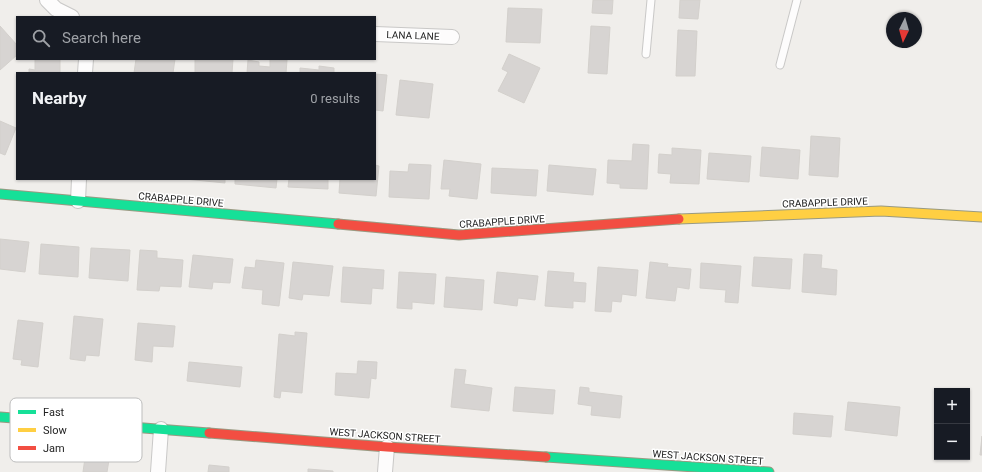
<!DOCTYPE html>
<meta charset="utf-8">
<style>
body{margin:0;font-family:Roboto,sans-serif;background:#20242c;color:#f1f3f6}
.controls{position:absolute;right:12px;bottom:12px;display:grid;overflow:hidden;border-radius:0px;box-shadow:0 1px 3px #0004}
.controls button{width:36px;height:36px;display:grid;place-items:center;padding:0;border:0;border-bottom:1px solid #363941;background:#171b24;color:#f1f3f6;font:20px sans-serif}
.compass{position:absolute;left:886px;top:12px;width:36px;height:36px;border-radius:50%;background:#171b24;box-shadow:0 1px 3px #0004;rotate:185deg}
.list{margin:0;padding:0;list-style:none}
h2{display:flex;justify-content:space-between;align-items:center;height:52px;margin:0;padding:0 16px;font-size:17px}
h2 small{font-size:13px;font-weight:400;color:#9ea1a6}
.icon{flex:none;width:22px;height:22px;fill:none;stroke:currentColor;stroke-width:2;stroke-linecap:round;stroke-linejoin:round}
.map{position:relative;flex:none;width:982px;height:472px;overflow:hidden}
.search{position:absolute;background:#171b24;box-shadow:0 1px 3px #0004;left:16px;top:16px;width:360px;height:44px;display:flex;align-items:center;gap:10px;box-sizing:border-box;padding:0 14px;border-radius:0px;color:#9ea1a6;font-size:15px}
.panel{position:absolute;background:#171b24;box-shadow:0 1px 3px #0004;left:16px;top:72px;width:360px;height:108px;border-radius:0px}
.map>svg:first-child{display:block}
</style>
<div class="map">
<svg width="982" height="472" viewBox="0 0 982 472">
<rect width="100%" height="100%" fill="#f0eeeb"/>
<!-- building -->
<g fill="#d7d4d2" stroke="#d3d0cc">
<path d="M593 0H613L612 14 592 13Z"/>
<path d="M680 0H700L698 19 679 18Z"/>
<path d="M508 8 542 9 540 43 506 42Z"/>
<path d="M0 26 17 45V55L0 70Z"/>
<path d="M591 26 610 27 607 74 588 73Z"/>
<path d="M678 30 697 31 695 76H676Z"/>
<path d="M509 54 540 68 524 103 498 91 508 72 502 69Z"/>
<path d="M35 59H60V73H29V69L35 70Z"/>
<path d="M136 59H175L173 73H134Z"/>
<path d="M195 59H233L232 73H195Z"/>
<path d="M270 59 287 60 286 73H247L248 60 259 62V66L270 67Z"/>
<path d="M319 66 334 68V73H300V68L319 70Z"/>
<path d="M375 74 387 75 383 111 375 110Z"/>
<path d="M400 80 433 84 429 118 396 115Z"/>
<path d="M0 121 16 128 5 155 0 153Z"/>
<path d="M811 136 840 138 838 177 809 175Z"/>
<path d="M633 144 649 145 647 189 620 188V184L607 183 608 160 632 161Z"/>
<path d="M762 147 800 150 798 179 760 176Z"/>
<path d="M672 148 701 150 699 184 670 183 671 174 658 173 659 154 672 155Z"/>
<path d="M709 153 751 156 749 182 707 179Z"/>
<path d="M444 160 481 164 477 199 449 196 450 189H441Z"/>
<path d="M409 164 431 165 429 199 389 197 390 171 408 172Z"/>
<path d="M375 165 379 166 376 196 339 193 340 179H375Z"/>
<path d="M549 165 596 169 593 195 547 191Z"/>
<path d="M492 168 538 170 536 196 491 193Z"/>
<path d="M185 179H225V183Z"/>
<path d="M235 179H277L276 188 235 184Z"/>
<path d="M289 179H328V189L288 187Z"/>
<path d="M0 239 29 242 25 272 0 269Z"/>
<path d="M41 244 79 247 78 277 39 274Z"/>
<path d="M91 248 130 250 128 281 89 278Z"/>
<path d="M140 250 157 251V258L183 260 181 287 160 286 159 291 137 290Z"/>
<path d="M804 254 822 255 821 268 837 270 836 295 802 292Z"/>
<path d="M193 255 233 259 230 283 213 282 212 289 189 287Z"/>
<path d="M754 257 792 259 790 289 752 286Z"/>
<path d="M256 260 284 263 279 306 262 304 263 290 242 288 245 267 255 268Z"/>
<path d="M293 262 333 266 329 296 303 294 302 300 289 298Z"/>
<path d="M650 262 668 264 667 267 691 269 689 289 677 287 675 301 646 298Z"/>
<path d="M701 263 741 266 738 303 725 302 726 290 700 288Z"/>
<path d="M343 267 384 270 383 289 372 288 371 304 341 302Z"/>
<path d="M598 267 638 270 636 296 622 294 621 302 612 301 611 312 595 311Z"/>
<path d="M548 271 574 273 573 282 586 283 585 302 573 301V308L545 306Z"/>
<path d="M399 272 436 274 434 304 412 302V309L397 308Z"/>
<path d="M497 272 538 276 535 300 518 298 517 306 494 303Z"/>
<path d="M446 277 484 280 482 310 444 307Z"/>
<path d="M74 316 103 319 99 356 86 355 85 361 70 359Z"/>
<path d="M18 320 43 323 38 367 21 365 22 360 13 359Z"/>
<path d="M138 323 175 326 173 347 153 346 152 362 135 360Z"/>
<path d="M295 332 307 333 302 393 281 391 280 398 274 397 279 334 295 336Z"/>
<path d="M358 361 377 362 376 379 371 378 369 398 335 395 336 373 357 374Z"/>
<path d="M189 362 242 367 240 387 187 381Z"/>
<path d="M455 369 466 370 464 384 492 388 489 411 451 407Z"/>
<path d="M515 387 555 390 553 414 513 411Z"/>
<path d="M580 387 589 388V392L622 396 620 418 591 415 592 406 578 404Z"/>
<path d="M848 402 900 407 897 436 845 430Z"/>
<path d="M794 413 833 416 831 437 793 434Z"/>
<path d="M982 436V455H980Z"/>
<path d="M85 458 109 460 107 472H83Z"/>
<path d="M209 465 229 467V472H208Z"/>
<path d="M308 469 333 471V472H308Z"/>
</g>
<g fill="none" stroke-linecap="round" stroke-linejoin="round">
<defs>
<g id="lane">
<path d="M646 54 651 0"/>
<path d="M780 65 797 0"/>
</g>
<g id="street">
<path d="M47 0 56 9 72 17"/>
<path d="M375 34 452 37"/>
<path d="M85 73 86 59"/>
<path d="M78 201 79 179"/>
<path d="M158 472 161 429"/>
<path d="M385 472 387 447"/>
</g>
<g id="fast">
<path d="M0 194 338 224"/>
<path d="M0 417 209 433"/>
<path d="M546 457 769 472"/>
</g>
<path id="slow" d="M679 219 881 211 982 217"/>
<g id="jam">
<path d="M338 224 459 235 679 219"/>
<path d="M209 433 387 447 546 457"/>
</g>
</defs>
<!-- lane casing -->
<use href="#lane" stroke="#c9c8c7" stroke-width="9"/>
<!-- street casing -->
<use href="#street" stroke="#c9c8c7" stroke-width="16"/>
<!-- fast casing -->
<use href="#fast" stroke="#999a82" stroke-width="11"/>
<!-- slow casing -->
<use href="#slow" stroke="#999a82" stroke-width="11"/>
<!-- jam casing -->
<use href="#jam" stroke="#999a82" stroke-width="11"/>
<!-- lane -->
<use href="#lane" stroke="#fdfcfc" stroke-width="7"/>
<!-- street -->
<use href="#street" stroke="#fdfcfc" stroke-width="14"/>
<!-- fast -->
<use href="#fast" stroke="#16e098" stroke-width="9"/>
<!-- slow -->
<use href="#slow" stroke="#ffcf43" stroke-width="9"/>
<!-- jam -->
<use href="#jam" stroke="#f24e42" stroke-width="9"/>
</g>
<g text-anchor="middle" stroke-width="3" stroke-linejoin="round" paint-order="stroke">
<!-- street labels -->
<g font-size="10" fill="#222" stroke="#fff">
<text transform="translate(413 35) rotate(2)" y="4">LANA LANE</text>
<text transform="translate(181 199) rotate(5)" y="4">CRABAPPLE DRIVE</text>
<text transform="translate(825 202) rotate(-2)" y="4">CRABAPPLE DRIVE</text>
<text transform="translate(502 221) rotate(-4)" y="4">CRABAPPLE DRIVE</text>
<text transform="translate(385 435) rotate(4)" y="4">WEST JACKSON STREET</text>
<text transform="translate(708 457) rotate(4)" y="4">WEST JACKSON STREET</text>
</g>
</g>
<!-- legend -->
<rect x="10" y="398" width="132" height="64" rx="6" fill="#fff" stroke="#bdbdbd" stroke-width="1"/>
<rect x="18" y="410" width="18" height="4" fill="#16e098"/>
<rect x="18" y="428" width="18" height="4" fill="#ffcf43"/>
<rect x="18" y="446" width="18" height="4" fill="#f24e42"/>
<g font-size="11" fill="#222">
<text x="43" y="416">Fast</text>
<text x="43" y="434">Slow</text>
<text x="43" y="452">Jam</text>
</g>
</svg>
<div class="controls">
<button>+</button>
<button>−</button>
</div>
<svg class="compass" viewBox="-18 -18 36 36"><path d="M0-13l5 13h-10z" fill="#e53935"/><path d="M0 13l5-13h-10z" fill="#9ea1a6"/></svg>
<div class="search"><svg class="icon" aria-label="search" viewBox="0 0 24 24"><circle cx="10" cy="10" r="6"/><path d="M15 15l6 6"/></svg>Search here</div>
<section class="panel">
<h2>Nearby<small>0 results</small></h2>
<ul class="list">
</ul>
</section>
</div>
